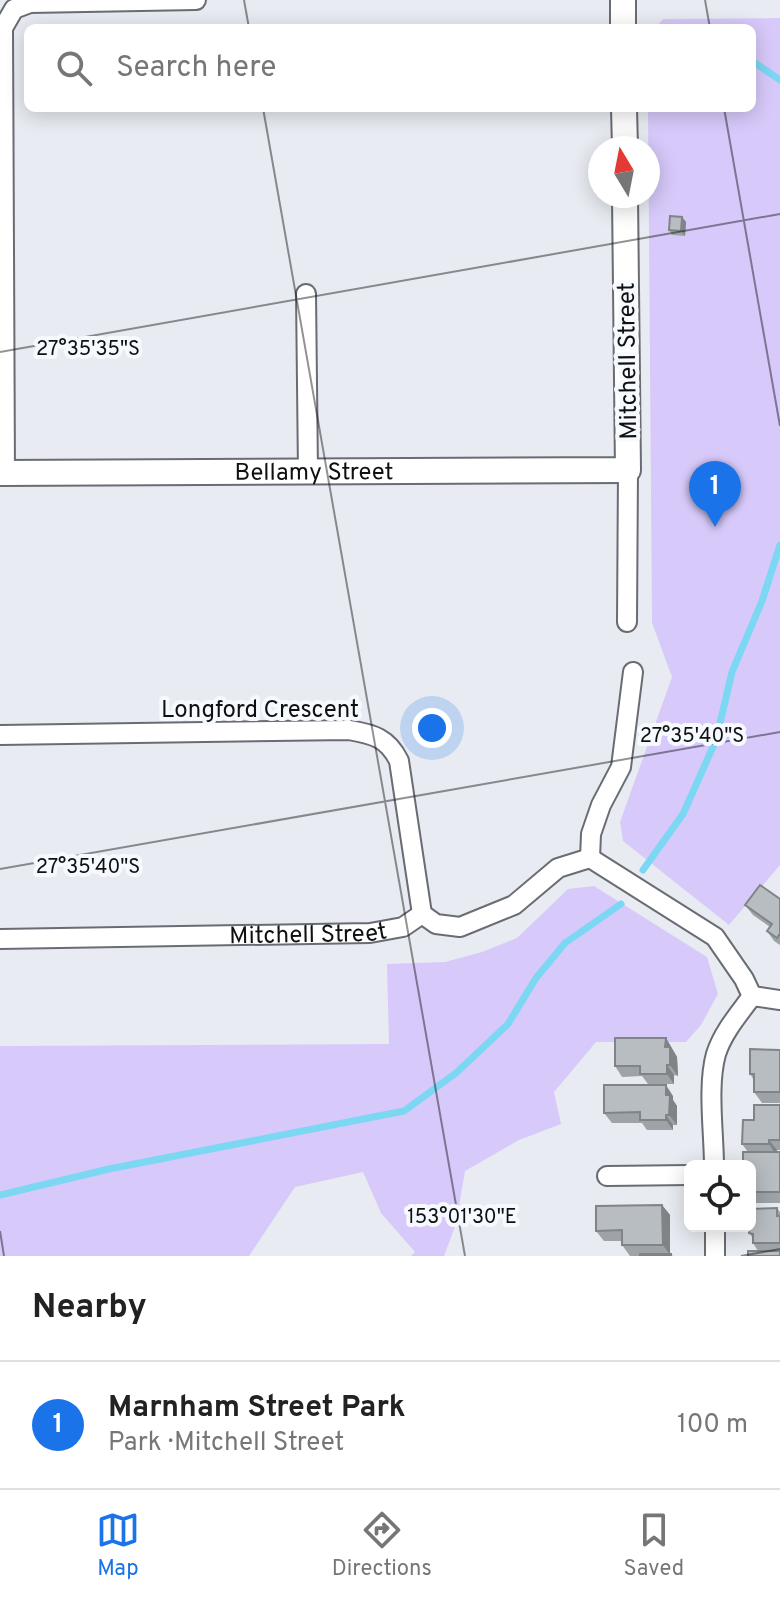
<!DOCTYPE html>
<meta charset="utf-8">
<style>
body{margin:0;font-family:Overpass,sans-serif;background:#f2f2f2;color:#222}
.controls{position:absolute;right:24px;bottom:24px;display:grid;overflow:hidden;border-radius:12px;box-shadow:0 4px 20px #0003}
.controls button{width:72px;height:72px;display:grid;place-items:center;padding:0;border:0;border-bottom:2px solid #e0e0e0;background:#fff;color:#222;font:40px sans-serif}
.compass{position:absolute;left:588px;top:136px;width:72px;height:72px;border-radius:50%;background:#fff;box-shadow:0 4px 20px #0003;rotate:350deg}
.you{position:absolute;left:432px;top:728px;width:28px;height:28px;margin:-20px;border:6px solid #fff;border-radius:50%;background:#1a73e8;box-shadow:0 0 0 12px #1a73e833}
.badge{display:grid;place-items:center;width:52px;height:52px;border-radius:50%;background:#1a73e8;color:#fff;font-size:26px;font-weight:700}
.pin{position:absolute;translate:-50% -66px;filter:drop-shadow(0 2px 4px #0008)}
.pin::after{content:'';position:absolute;top:42px;width:28px;height:24px;background:inherit;clip-path:polygon(0 0,100% 0,50% 100%)}
.list{margin:0;padding:0;list-style:none}
h2{display:flex;justify-content:space-between;align-items:center;height:104px;margin:0;padding:0 32px;font-size:34px}
h2 small{font-size:26px;font-weight:400;color:#767676}
.list li{display:grid;grid-template-columns:52px 1fr auto;gap:24px;align-items:center;box-sizing:border-box;height:128px;padding:0 32px;border-top:2px solid #e0e0e0}
.list b{display:block;font-size:30px;white-space:nowrap}
.list p{margin:0;font-size:26px;white-space:nowrap;color:#767676}
.list em{font-size:26px;font-style:normal;color:#767676}
.icon{flex:none;width:44px;height:44px;fill:none;stroke:currentColor;stroke-width:2;stroke-linecap:round;stroke-linejoin:round}
.map{position:relative;flex:none;width:780px;height:1256px;overflow:hidden}
.search{position:absolute;background:#fff;box-shadow:0 4px 20px #0003;left:24px;right:24px;top:24px;height:88px;display:flex;align-items:center;gap:20px;box-sizing:border-box;padding:0 28px;border-radius:12px;color:#767676;font-size:30px}
.sheet{height:232px;background:#fff}
nav{display:flex;justify-content:space-around;align-items:center;box-sizing:border-box;height:112px;border-top:2px solid #e0e0e0;background:#fff;font-size:22px;color:#767676}
nav a{display:grid;justify-items:center;gap:4px}
nav .on{color:#1a73e8}
.map>svg:first-child{display:block}
</style>
<div class="map">
<svg width="780" height="1256" viewBox="0 0 780 1256">
<rect width="100%" height="100%" fill="#e8ecf2"/>
<!-- green -->
<g fill="#d7c9fa">
<path d="M780 18V865L729 925 623 841 620 822 672 677 652 623 648 108H752V28H655L663 19Z"/>
<path d="M594 886 707 957 718 994 701 1025 686 1042H596L554 1092 561 1124 519 1140 465 1171 456 1224 444 1256H411L415 1252 381 1213 363 1172 295 1187 249 1256H0V1046L389 1044 387 964 445 962 482 952 517 938 568 889Z"/>
</g>
<g fill="none" stroke-linecap="round" stroke-linejoin="round">
<!-- stream -->
<g stroke="#7cd7f3" stroke-width="7">
<path d="M752 61 780 80"/>
<path d="M643 870 683 814 716 740 732 672 762 601 780 545"/>
<path d="M0 1195 109 1169 404 1111 456 1073 508 1024 536 978 565 943 621 904"/>
</g>
<defs>
<g id="street">
<path d="M306 294 308 473"/>
<path d="M5 473 3 28 14 9 30 3 196 0"/>
<path d="M627 622 628 470"/>
<path d="M0 735 349 730C373 734 388 738 399 761L422 914"/>
<path d="M590 858 715 937 744 979 752 996 780 1000"/>
<path id="s1" d="M0 939 370 933 403 927 422 914 436 924 460 927 514 905 558 868 590 858 591 834 601 805 621 767 633 672"/>
<path d="M714 1166C714 1133 707 1086 716 1054 723 1032 739 1014 752 996"/>
<path d="M607 1176 690 1175"/>
<path d="M715 1226V1256"/>
</g>
<g id="secondary">
<path d="M623 0V28"/>
<path d="M624 108 625 148"/>
<path id="s2" d="M0 473 628 470 625 196"/>
</g>
</defs>
<!-- street casing -->
<use href="#street" stroke="#696c72" stroke-width="22"/>
<!-- secondary casing -->
<use href="#secondary" stroke="#696c72" stroke-width="28"/>
<!-- street -->
<use href="#street" stroke="#fff" stroke-width="18"/>
<!-- secondary -->
<use href="#secondary" stroke="#fff" stroke-width="24"/>
</g>
<!-- wall -->
<g fill="#9da3a6">
<path d="M682 217 686 222 685 236 672 235 669 230Z"/>
<path d="M780 899V945L774 941 767 931 770 927 753 915 745 905Z"/>
<path d="M666 1038 677 1057 678 1076 674 1075V1084H648L642 1076 622 1077 615 1066Z"/>
<path d="M780 1050V1103H762L754 1092V1080L750 1074Z"/>
<path d="M673 1096V1100L677 1106V1125H673V1130H647L642 1123H612L604 1113Z"/>
<path d="M780 1105V1150H777V1152H780V1203H755L750 1196V1166L748 1152 742 1144 754 1120Z"/>
<path d="M662 1205 670 1215V1254L673 1256H630L622 1245V1241H604L596 1231Z"/>
<path d="M777 1208 780 1212V1256L758 1251 753 1243V1238L749 1233Z"/>
</g>
<!-- shaded-wall -->
<g fill="#808487">
<path d="M682 217 686 222 685 236 681 231Z"/>
<path d="M666 1038 677 1057 678 1076 670 1065 665 1047Z"/>
<path d="M667 1065 674 1075V1084L667 1074Z"/>
<path d="M666 1085 673 1096V1100L677 1106V1125L669 1115 666 1095Z"/>
<path d="M666 1115 673 1125V1130L666 1120Z"/>
<path d="M769 1140 777 1150 776 1155 769 1144Z"/>
<path d="M662 1205 670 1215V1255L663 1245Z"/>
</g>
<!-- building -->
<g fill="#b7bdc1" stroke="#808487" stroke-width="2">
<path d="M670 216 682 217 681 231 669 230Z"/>
<path d="M760 885 780 899V935H779L777 938 767 931 772 924 745 905Z"/>
<path d="M615 1038H666L665 1047H670V1065H667V1074H640V1066H615Z"/>
<path d="M750 1049 780 1050V1092H754V1074H750Z"/>
<path d="M604 1085H666V1095H670L669 1115H666V1120H640V1112L604 1113Z"/>
<path d="M754 1105H780V1140H769V1144H742L743 1120H754Z"/>
<path d="M743 1152H780V1192H750V1166H743Z"/>
<path d="M662 1205 663 1245H622V1230L596 1231V1206Z"/>
<path d="M777 1208V1216H780V1243H753V1234L749 1233 750 1209Z"/>
<rect x="748" y="1251" width="32" height="5"/>
<rect x="640" y="1254" width="31" height="2"/>
</g>
<!-- ticks -->
<path fill="none" stroke="#0f1012" stroke-width="2" stroke-opacity="0.45" d="M244 0 249 28M705 0 710 28M263 108 465 1256M724 108 780 426M0 352 780 214M0 869 780 732M0 1231 4 1256M741 1256 780 1249"/>
<g text-anchor="middle" stroke-width="8" stroke-linejoin="round" paint-order="stroke">
<!-- street labels -->
<g font-size="24" fill="#0f1012" stroke="#f6f9fe">
<text transform="translate(627 361) rotate(-91)" y="8">Mitchell Street</text>
<text dy="8" stroke="none"><textPath href="#s2" startOffset="314">Bellamy Street</textPath></text>
<text x="260" y="717">Longford Crescent</text>
<text dy="8" stroke="none"><textPath href="#s1" startOffset="308">Mitchell Street</textPath></text>
</g>
</g>
<g font-size="20" text-anchor="middle" fill="#0f1012" stroke="#f6f9fe" stroke-width="8" stroke-linejoin="round" paint-order="stroke">
<text x="88" y="355">27°35'35"S</text>
<text x="692" y="742">27°35'40"S</text>
<text x="88" y="873">27°35'40"S</text>
<text x="462" y="1223">153°01'30"E</text>
</g>
</svg>
<div class="controls">
<button><svg class="icon" aria-label="locate" viewBox="0 0 24 24"><circle cx="12" cy="12" r="6"/><path d="M12 2v4M12 18v4M2 12h4M18 12h4"/></svg></button>
</div>
<svg class="compass" viewBox="-18 -18 36 36"><path d="M0-13l5 13h-10z" fill="#e53935"/><path d="M0 13l5-13h-10z" fill="#767676"/></svg>
<div class="you"></div>
<div class="pin badge" style="left:715px;top:527px">1</div>
<div class="search"><svg class="icon" aria-label="search" viewBox="0 0 24 24"><circle cx="10" cy="10" r="6"/><path d="M15 15l6 6"/></svg>Search here</div>
</div>
<section class="sheet">
<h2>Nearby<small></small></h2>
<ul class="list">
<li><span class="badge">1</span><div><b>Marnham Street Park</b><p>Park · Mitchell Street</p></div><em>100 m</em></li>
</ul>
</section>
<nav>
<a class="on"><svg class="icon" aria-label="map" viewBox="0 0 24 24"><path d="M3 6l6-2 6 2 6-2v14l-6 2-6-2-6 2zM9 4v14M15 6v14"/></svg>Map</a>
<a><svg class="icon" aria-label="directions" viewBox="0 0 24 24"><path d="M12 3l9 9-9 9-9-9zM9 14v-3h6M13 9l2 2-2 2"/></svg>Directions</a>
<a><svg class="icon" aria-label="saved" viewBox="0 0 24 24"><path d="M7 4h10v16l-5-4-5 4z"/></svg>Saved</a>
</nav>
